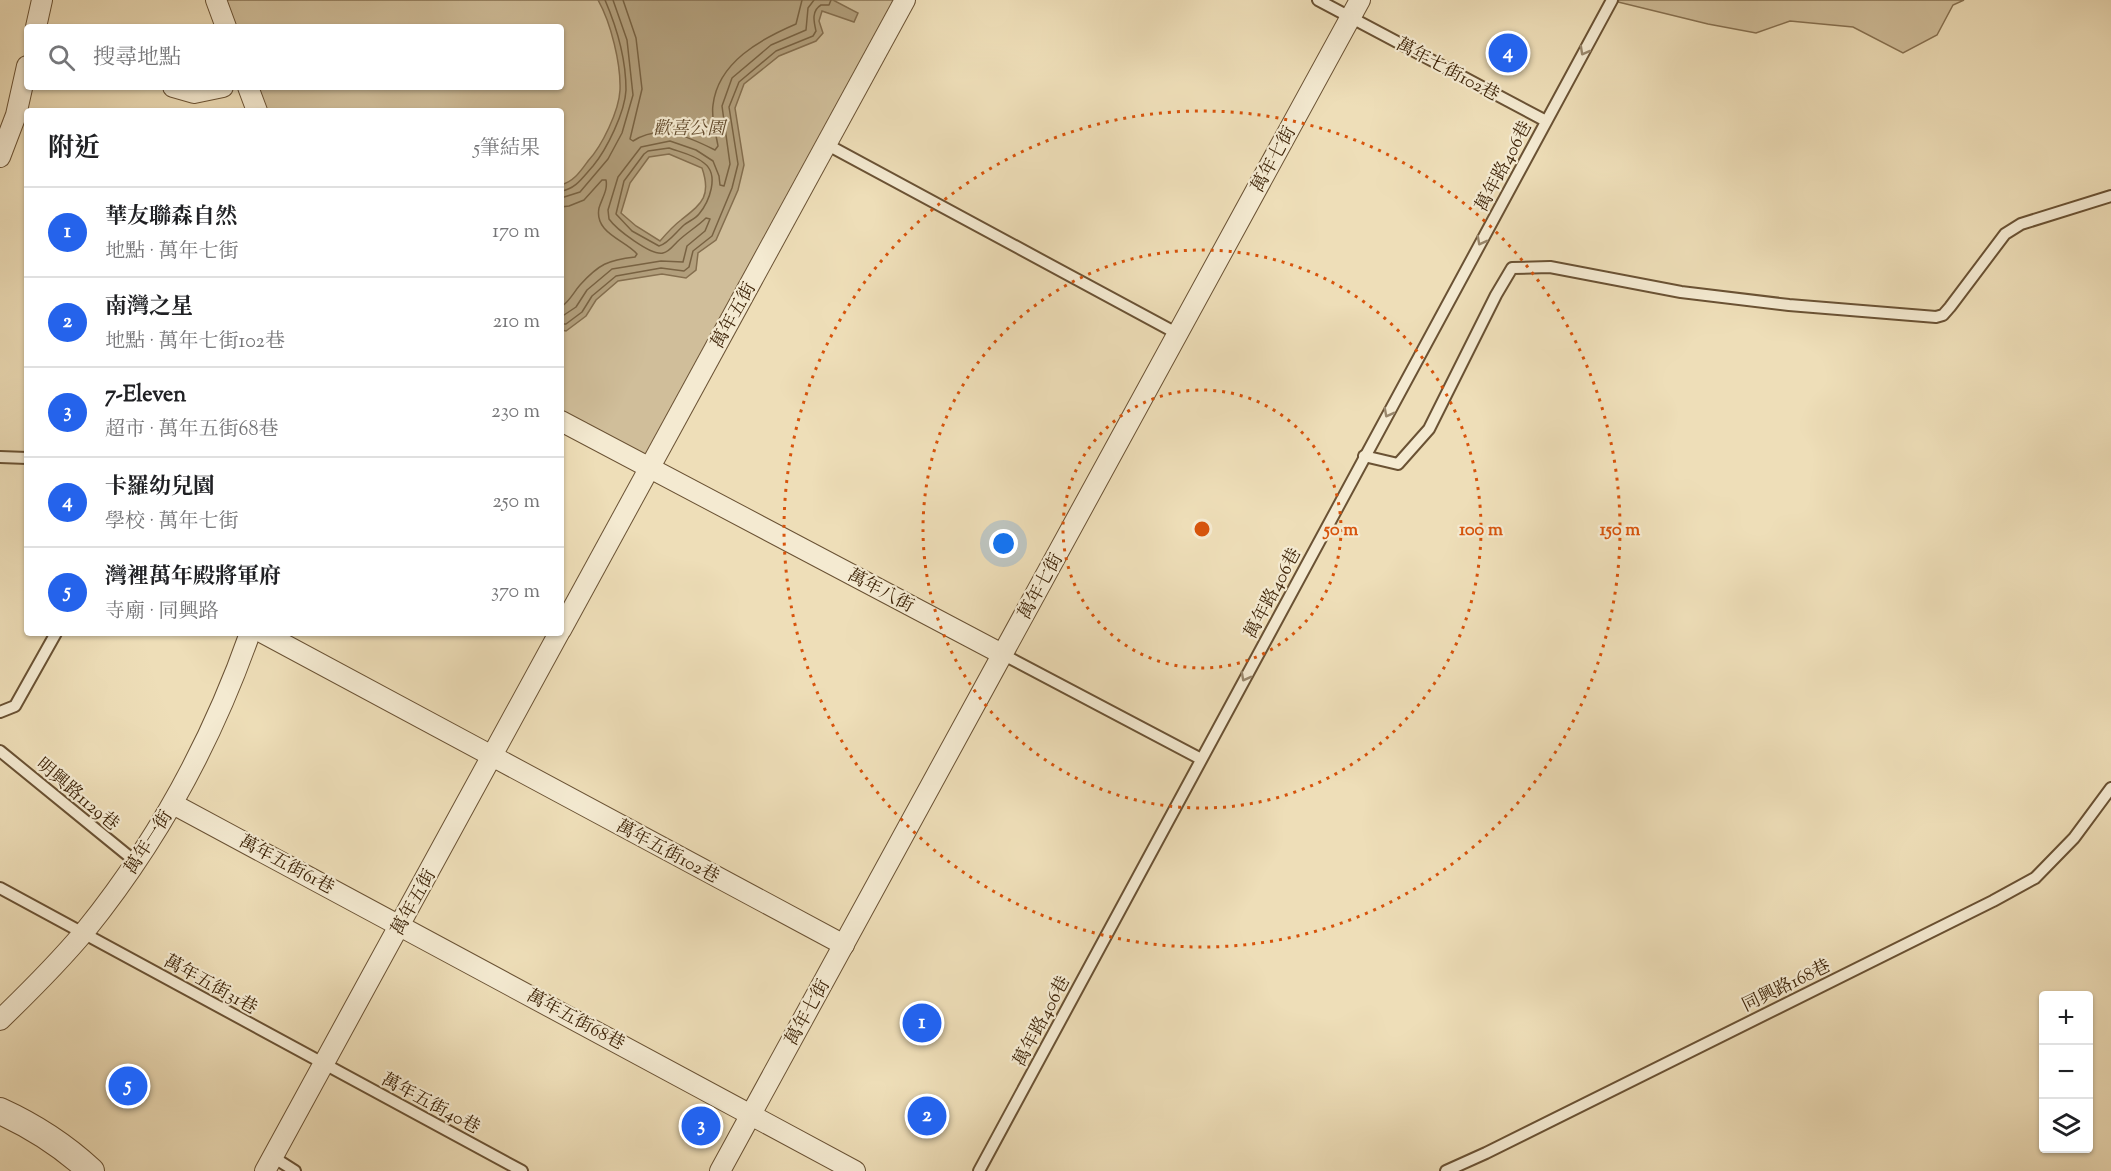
<!DOCTYPE html>
<html lang="zh-TW">
<meta charset="utf-8">
<style>
body{margin:0;font-family:"Sorts Mill Goudy","Noto Serif TC",serif;background:#f6f6f6;color:#202124}
.controls{position:absolute;right:18px;bottom:18px;display:grid;overflow:hidden;border-radius:6px;box-shadow:0 2px 4px #0004}
.controls button{width:54px;height:54px;display:grid;place-items:center;padding:0;border:0;border-bottom:2px solid #e0e0e0;background:#fff;color:#202124;font:30px sans-serif}
.you{position:absolute;left:1004px;top:544px;width:21px;height:21px;margin:-15px;border:4px solid #fff;border-radius:50%;background:#1a73e8;box-shadow:0 0 0 9px #1a73e833}
.badge{display:grid;place-items:center;width:39px;height:39px;border-radius:50%;background:#2563eb;color:#fff;font-size:20px;font-weight:700}
.pin{position:absolute;translate:-50% -50%;border:3px solid #fff;box-shadow:0 2px 6px #0006}
.list{margin:0;padding:0;list-style:none}
h2{display:flex;justify-content:space-between;align-items:center;height:78px;margin:0;padding:0 24px;font-size:26px}
h2 small{font-size:20px;font-weight:400;color:#757577}
.list li{display:grid;grid-template-columns:39px 1fr auto;gap:18px;align-items:center;box-sizing:border-box;height:90px;padding:0 24px;border-top:2px solid #e0e0e0}
.list b{display:block;font-size:22px;white-space:nowrap}
.list p{margin:0;font-size:20px;white-space:nowrap;color:#757577}
.list em{font-size:20px;font-style:normal;color:#757577}
.icon{flex:none;width:33px;height:33px;fill:none;stroke:currentColor;stroke-width:2;stroke-linecap:round;stroke-linejoin:round}
.map{position:relative;flex:none;width:2111px;height:1171px;overflow:hidden}
.search{position:absolute;background:#fff;box-shadow:0 2px 4px #0004;left:24px;top:24px;width:540px;height:66px;display:flex;align-items:center;gap:15px;box-sizing:border-box;padding:0 21px;border-radius:6px;color:#757577;font-size:22px}
.panel{position:absolute;background:#fff;box-shadow:0 2px 4px #0004;left:24px;top:108px;width:540px;height:528px;border-radius:6px}
.map>svg:first-child{display:block}
</style>
<div class="map">
<svg width="2111" height="1171" viewBox="0 0 2111 1171">
<rect width="100%" height="100%" fill="#eedeb8"/>
<filter id="stains"><feTurbulence type="fractalNoise" baseFrequency=".00333" numOctaves="4"/><feColorMatrix values="0 0 0 0 .2 0 0 0 0 .09 0 0 0 0 .02 0 0 0 .5 -.17"/></filter>
<radialGradient id="worn" r=".72"><stop offset=".6" stop-color="#630" stop-opacity="0"/><stop offset="1" stop-color="#630" stop-opacity=".3"/></radialGradient>
<!-- green -->
<g fill="#d0be9a" stroke="#877151" stroke-width="1.5">
<path d="M216 0H905L650 468 561 421V111H257L248 87H561V27H226Z"/>
<path d="M1619 0H1964L1953 5 1937 35 1903 53 1853 27 1790 21 1756 33 1708 24 1618 2Z"/>
</g>
<!-- water -->
<path fill="#b29f7c" stroke="#846e4e" stroke-width="1.5" fill-rule="evenodd" d="M598 0H833L858 13 854 22 822 11 819 21 823 33 816 41 779 56 744 84 735 108 744 165 738 190 716 240 698 253 696 270 686 278 662 274 618 281 596 300 586 316 566 331 561 330V185C574 181 580 172 588 161 602 146 619 111 620 90 621 64 611 23 598 0ZM669 154 702 168C712 197 701 204 681 220 673 226 666 234 660 241L636 226 621 213 630 183 649 157Z"/>
<g fill="none" stroke-linecap="round" stroke-linejoin="round">
<!-- shore -->
<g stroke="#786242" stroke-width="1.5">
<path d="M623 0 636 38 642 89 630 139 633 141C661 123 689 137 715 150L718 146C716 134 711 118 713 105 718 62 761 39 796 24L802 0"/>
<path d="M669 148C680 152 695 155 704 163 720 175 709 202 699 214 695 219 689 221 684 225 676 232 668 244 659 246L632 231 616 214 624 181 644 154 648 151Z"/>
<path d="M561 191C576 189 583 177 593 166 607 149 625 112 626 90 626 60 617 28 605 0"/>
<path d="M561 198 580 192 608 159 622 133 633 95 627 40 613 0"/>
<path d="M561 207 569 206 584 200 602 180H606C608 190 602 198 599 208 594 233 625 240 637 254L635 257C608 260 599 264 580 285 573 293 570 301 561 307"/>
<path d="M561 317 576 307 587 290 612 269 661 261 683 262 687 246 705 231 710 219 706 218C697 227 686 233 677 242 673 246 669 252 663 253 651 256 616 229 609 219L608 210 618 177 641 147 670 141 696 150 713 161 719 176 720 185 724 186 730 164 722 106 732 78 771 45 806 30 808 8 814 0"/>
<path d="M561 324H566L582 312 592 296 616 276 661 268 684 271 689 267 693 251 712 236 732 188 738 164 729 107 739 82 776 51 813 36 816 31C814 22 811 11 821 5H829L831 0"/>
</g>
<defs>
<g id="service">
<path d="M1318 0 1546 121"/>
<path d="M826 144 1178 334"/>
<path d="M1364 456 1398 464 1429 429 1496 295 1512 268 1550 267 1681 292 1789 305 1936 317 1943 315 1950 307 2005 234 2021 224 2111 196"/>
<path d="M0 457 27 458"/>
<path d="M1002 654 1201 759"/>
<path d="M0 712 15 706 56 633"/>
<path d="M0 751 136 862"/>
<path d="M0 888 522 1171"/>
<path d="M273 1157 295 1171"/>
<path d="M979 1171 1612 0"/>
<path d="M1446 1171 1486 1153 1993 901 2035 878 2074 838 2111 788"/>
</g>
<g id="minor">
<path d="M216 0 226 27"/>
<path d="M36 27 42 0"/>
<path d="M173 87 194 93 223 87"/>
<path d="M248 87 257 111"/>
<path d="M0 157 16 115 27 66"/>
<path d="M561 421 1002 654"/>
<path d="M561 630 905 0"/>
<path d="M263 633 844 945"/>
<path d="M173 804 855 1171"/>
<path d="M0 1020C29 992 59 962 85 931 157 842 212 741 250 633"/>
<path d="M265 1171 559 633"/>
<path d="M720 1171 1360 0"/>
</g>
<path id="tertiary" d="M0 1111C33 1126 64 1146 91 1171"/>
</defs>
<!-- service casing -->
<use href="#service" stroke="#6a5234" stroke-width="14"/>
<!-- minor casing -->
<use href="#minor" stroke="#6a5234" stroke-width="22"/>
<!-- tertiary casing -->
<use href="#tertiary" stroke="#6a5234" stroke-width="28"/>
<!-- service -->
<use href="#service" stroke="#f4ead1" stroke-width="10"/>
<!-- minor -->
<use href="#minor" stroke="#f4ead1" stroke-width="20"/>
<!-- tertiary -->
<use href="#tertiary" stroke="#f4ead1" stroke-width="26"/>
</g>
<!-- one-way arrows -->
<defs><path id="oneway-chevron" d="M-2-3.5L2.5 0L-2 3.5" fill="none" stroke-width="1.6" stroke-linecap="round" stroke-linejoin="round" transform="scale(1.5)"/></defs>
<g stroke="#99876c">
<use href="#oneway-chevron" transform="translate(1584 51) rotate(119)"/>
<use href="#oneway-chevron" transform="translate(1481 241) rotate(118)"/>
<use href="#oneway-chevron" transform="translate(1388 413) rotate(118)"/>
<use href="#oneway-chevron" transform="translate(1245 677) rotate(118)"/>
</g>
<!-- distance rings -->
<g fill="none" stroke="#d7540c" stroke-width="3" stroke-dasharray="3 6">
<circle cx="1202" cy="529" r="139"/>
<circle cx="1202" cy="529" r="279"/>
<circle cx="1202" cy="529" r="418"/>
</g>
<g text-anchor="middle" stroke-width="4.5" stroke-linejoin="round" paint-order="stroke">
<!-- street labels -->
<g font-size="18" fill="#3e2408" stroke="#f4ead1">
<text transform="translate(1448 69) rotate(28)" y="6">萬年七街102巷</text>
<text transform="translate(1273 159) rotate(-61)" y="6">萬年七街</text>
<text transform="translate(1503 166) rotate(-62)" y="6">萬年路406巷</text>
<text transform="translate(733 315) rotate(-61)" y="6">萬年五街</text>
<text transform="translate(1040 586) rotate(-61)" y="6">萬年七街</text>
<text transform="translate(881 590) rotate(28)" y="6">萬年八街</text>
<text transform="translate(1272 593) rotate(-62)" y="6">萬年路406巷</text>
<text transform="translate(78 794) rotate(40)" y="6">明興路1129巷</text>
<text transform="translate(148 842) rotate(-57)" y="6">萬年一街</text>
<text transform="translate(668 851) rotate(28)" y="6">萬年五街102巷</text>
<text transform="translate(287 864) rotate(28)" y="6">萬年五街61巷</text>
<text transform="translate(413 902) rotate(-61)" y="6">萬年五街</text>
<text transform="translate(211 984) rotate(29)" y="6">萬年五街31巷</text>
<text transform="translate(1786 985) rotate(-26)" y="6">同興路168巷</text>
<text transform="translate(807 1012) rotate(-61)" y="6">萬年七街</text>
<text transform="translate(576 1019) rotate(28)" y="6">萬年五街68巷</text>
<text transform="translate(1041 1021) rotate(-62)" y="6">萬年路406巷</text>
<text transform="translate(431 1103) rotate(28)" y="6">萬年五街40巷</text>
</g>
<!-- park labels -->
<g font-size="18" font-style="italic" fill="#624a2c" stroke="#f4ead1">
<text x="689" y="134">歡喜公園</text>
</g>
</g>
<circle cx="1202" cy="529" r="9" fill="#d7540c" stroke="#f4ead1" stroke-width="3"/>
<g font-size="18" text-anchor="middle" font-weight="bold" fill="#d7540c" stroke="#f4ead1" stroke-width="4.5" stroke-linejoin="round" paint-order="stroke">
<text x="1341" y="535">50 m</text>
<text x="1481" y="535">100 m</text>
<text x="1620" y="535">150 m</text>
</g>
<rect width="100%" height="100%" filter="url(#stains)"/>
<rect width="100%" height="100%" fill="url(#worn)"/>
</svg>
<div class="controls">
<button>+</button>
<button>−</button>
<button><svg class="icon" aria-label="layers" viewBox="0 0 24 24"><path d="M12 4l9 5-9 5-9-5zM3 14l9 5 9-5"/></svg></button>
</div>
<div class="you"></div>
<div class="pin badge" style="left:922px;top:1023px">1</div>
<div class="pin badge" style="left:927px;top:1116px">2</div>
<div class="pin badge" style="left:701px;top:1126px">3</div>
<div class="pin badge" style="left:1508px;top:53px">4</div>
<div class="pin badge" style="left:128px;top:1086px">5</div>
<div class="search"><svg class="icon" aria-label="search" viewBox="0 0 24 24"><circle cx="10" cy="10" r="6"/><path d="M15 15l6 6"/></svg>搜尋地點</div>
<section class="panel">
<h2>附近<small>5筆結果</small></h2>
<ul class="list">
<li><span class="badge">1</span><div><b>華友聯森自然</b><p>地點 · 萬年七街</p></div><em>170 m</em></li>
<li><span class="badge">2</span><div><b>南灣之星</b><p>地點 · 萬年七街102巷</p></div><em>210 m</em></li>
<li><span class="badge">3</span><div><b>7-Eleven</b><p>超市 · 萬年五街68巷</p></div><em>230 m</em></li>
<li><span class="badge">4</span><div><b>卡羅幼兒園</b><p>學校 · 萬年七街</p></div><em>250 m</em></li>
<li><span class="badge">5</span><div><b>灣裡萬年殿將軍府</b><p>寺廟 · 同興路</p></div><em>370 m</em></li>
</ul>
</section>
</div>
